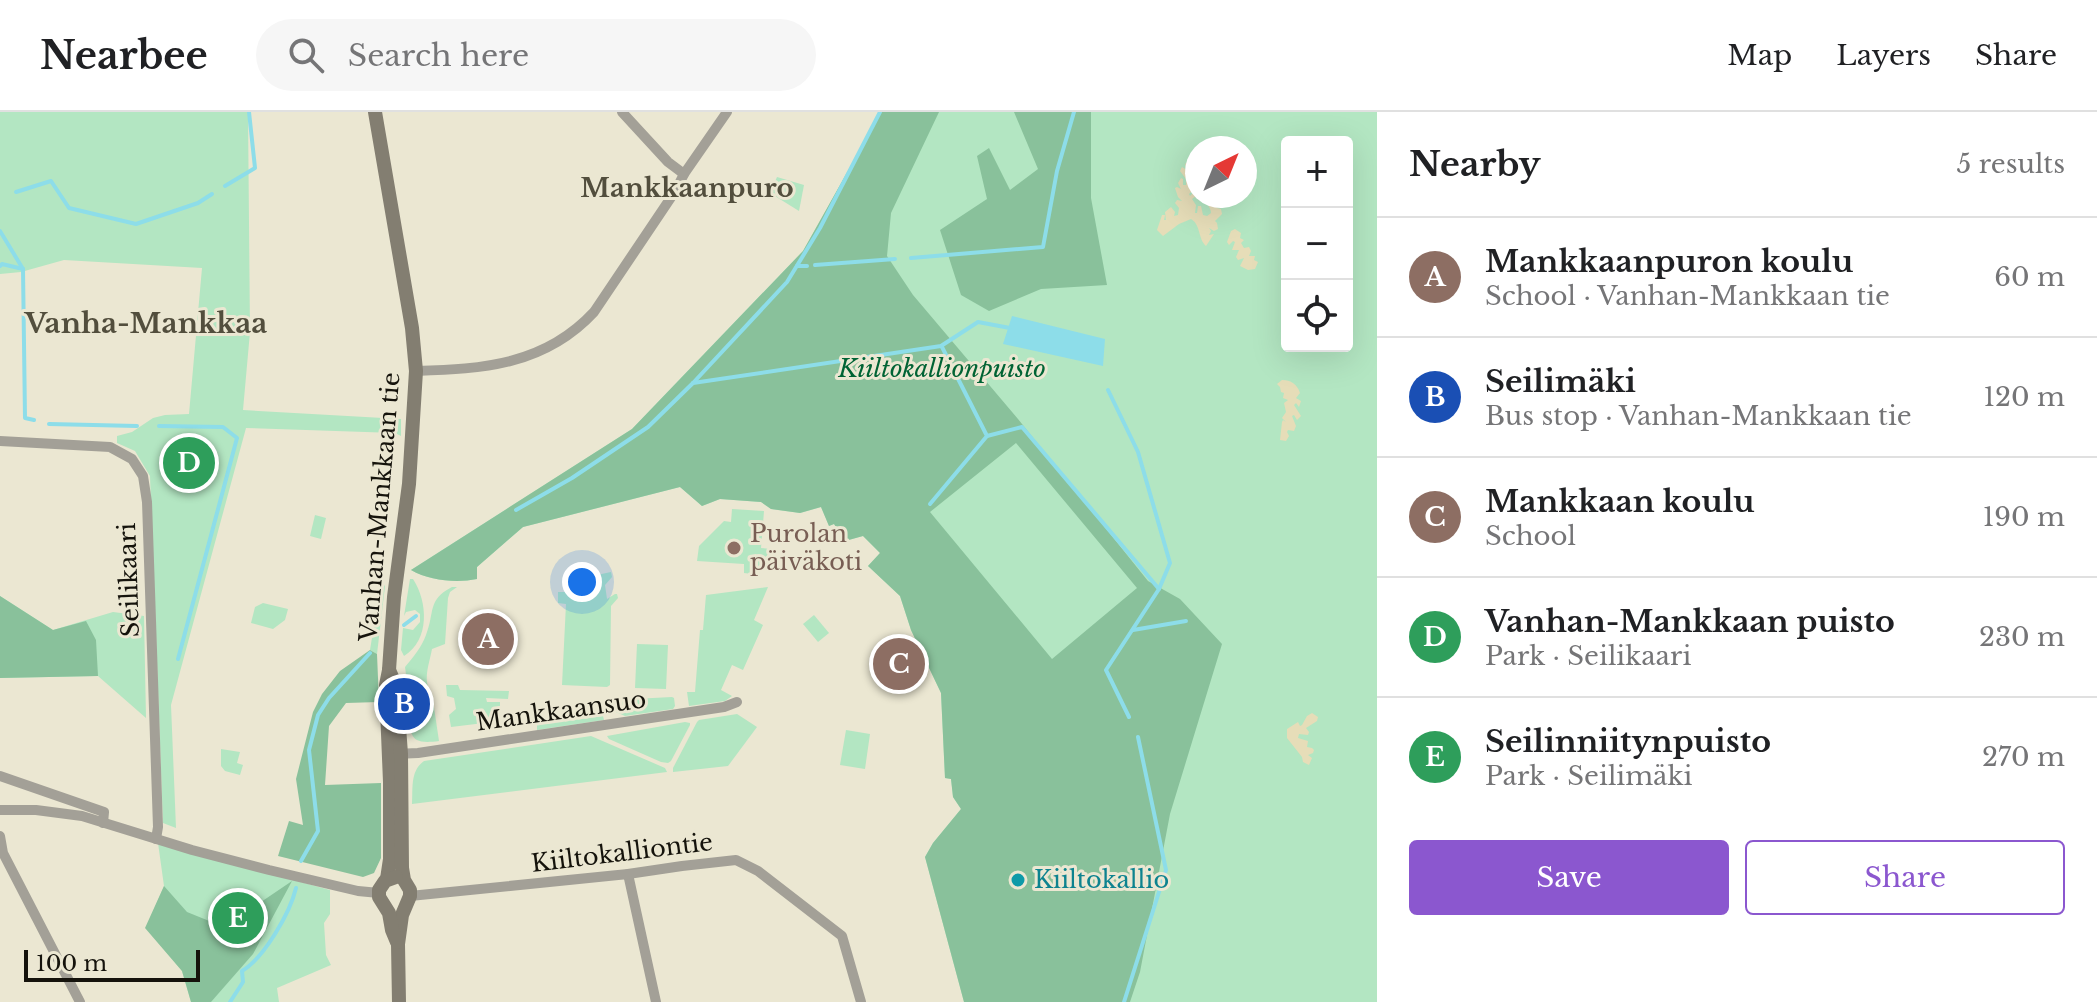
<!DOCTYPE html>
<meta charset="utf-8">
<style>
body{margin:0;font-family:"Libre Baskerville",serif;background:#f6f6f6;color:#202124}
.controls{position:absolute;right:24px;top:24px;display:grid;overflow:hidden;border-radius:8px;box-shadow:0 8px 32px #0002}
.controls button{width:72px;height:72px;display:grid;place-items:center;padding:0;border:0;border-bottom:2px solid #e0e0e0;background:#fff;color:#202124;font:40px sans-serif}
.compass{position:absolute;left:1185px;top:24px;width:72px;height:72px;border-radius:50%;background:#fff;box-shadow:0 8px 32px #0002;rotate:43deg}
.scale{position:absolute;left:24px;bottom:20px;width:176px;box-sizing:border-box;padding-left:8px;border:4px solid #15130c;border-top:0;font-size:22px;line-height:28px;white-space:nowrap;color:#15130c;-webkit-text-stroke:6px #ebe7d2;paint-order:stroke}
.you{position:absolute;left:582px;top:470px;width:28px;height:28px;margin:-20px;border:6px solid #fff;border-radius:50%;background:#1a73e8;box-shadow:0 0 0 12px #1a73e833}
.badge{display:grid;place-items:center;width:52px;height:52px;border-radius:50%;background:#8b57cf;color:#fff;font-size:26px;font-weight:700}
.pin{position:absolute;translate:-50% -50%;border:4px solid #fff;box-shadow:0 2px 8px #0006}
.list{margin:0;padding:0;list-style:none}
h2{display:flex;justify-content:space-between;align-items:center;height:104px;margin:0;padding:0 32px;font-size:34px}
h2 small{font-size:26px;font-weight:400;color:#757577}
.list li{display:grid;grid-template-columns:52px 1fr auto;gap:24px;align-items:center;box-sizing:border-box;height:120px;padding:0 32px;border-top:2px solid #e0e0e0}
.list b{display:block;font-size:30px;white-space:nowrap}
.list p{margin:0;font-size:26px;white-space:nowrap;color:#757577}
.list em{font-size:26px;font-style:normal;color:#757577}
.actions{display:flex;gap:16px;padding:24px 32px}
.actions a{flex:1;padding:18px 0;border:2px solid #8b57cf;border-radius:8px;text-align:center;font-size:28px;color:#8b57cf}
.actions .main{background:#8b57cf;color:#fff}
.icon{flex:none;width:44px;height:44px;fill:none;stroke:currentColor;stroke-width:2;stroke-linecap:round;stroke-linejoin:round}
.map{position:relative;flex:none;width:1377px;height:890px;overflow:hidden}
header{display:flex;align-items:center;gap:48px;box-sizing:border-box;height:112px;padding:0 40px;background:#fff;border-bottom:2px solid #e0e0e0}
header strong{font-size:38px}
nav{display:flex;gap:44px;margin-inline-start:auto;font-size:28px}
.search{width:560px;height:72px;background:#f6f6f6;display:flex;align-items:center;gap:20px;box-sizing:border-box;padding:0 28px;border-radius:44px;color:#757577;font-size:30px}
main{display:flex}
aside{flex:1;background:#fff}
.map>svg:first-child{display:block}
</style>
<header>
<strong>Nearbee</strong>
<div class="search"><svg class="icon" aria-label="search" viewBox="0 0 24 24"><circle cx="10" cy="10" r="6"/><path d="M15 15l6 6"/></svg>Search here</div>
<nav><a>Map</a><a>Layers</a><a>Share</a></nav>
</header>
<main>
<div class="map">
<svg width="1377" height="890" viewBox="0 0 1377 890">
<rect width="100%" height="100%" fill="#ebe7d2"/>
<!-- green -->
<g fill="#b3e6c2" fill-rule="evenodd">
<path d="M0 0H248L250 220 243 298 401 307V324L395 321 246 316 171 593 176 716 163 711 150 364 135 339 117 331V324L132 320 153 306 165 303 189 302 202 156 64 148 21 160 0 162Z"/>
<path d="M881 0H1377V890H964L925 745 933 731 961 697 953 685 951 667 945 666 941 581 911 518 900 484 868 454 880 441 863 424 845 429 834 412 829 414 821 395 800 401 771 397 761 390 720 387 702 394 680 375 523 415 477 455V467C457 471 430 469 411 458L632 317 803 139ZM1287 30H1347V234H1287ZM1197 36H1245V84H1197Z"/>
<path d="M777 65 804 73 799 99 770 81Z"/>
<path d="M732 397 764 399 761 436 770 437 759 463 744 461V452L697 449 699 434 724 409 731 410Z"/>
<path d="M315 403 326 406 321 427 310 424Z"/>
<path d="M611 460 612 465 605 473 607 487 615 482H617L618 486 611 494 610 573 607 575 562 573 566 492 558 491V480H569L580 471 578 467Z"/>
<path d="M410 467H413C428 490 430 528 404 544L401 538 403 516 413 518 420 510V502L415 498 406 500 404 504Z"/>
<path d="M381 470 385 474 377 542 370 538Z"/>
<path d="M452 475H457L450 480 448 486 445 532 432 537C429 553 422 569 432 582L439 629C409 633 410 624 410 597L412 596V591H410L405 555C414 544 421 536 426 523 435 500 427 488 452 475Z"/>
<path d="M768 475 754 508 763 513 743 558 732 553 721 578 732 584 725 589 689 594 687 580H695L700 518H703L706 483Z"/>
<path d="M0 484 53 518 113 500 144 504 146 606 98 564 0 566Z"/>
<path d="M263 491 288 497 285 508 273 517 251 511 255 495Z"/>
<path d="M814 503 829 521 818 530 803 512Z"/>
<path d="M637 532 668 533 666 577 635 576Z"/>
<path d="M446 573H458L460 578 509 579 508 587 486 586 487 590H500V605H486L484 611 451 615 449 603 456 597 454 586 447 584Z"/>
<path d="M672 585 674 586 675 594 673 597 625 604 616 600 614 588Z"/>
<path d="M737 602 757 615 728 654 673 660V656L697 610 699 608Z"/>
<path d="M603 604 604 608 537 618V613Z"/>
<path d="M685 610 690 611V613L671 649 668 651 661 650 609 627 607 624Z"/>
<path d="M846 618 870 622 865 657 840 653Z"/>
<path d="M591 624 665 656 667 660 412 692C413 676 410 659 424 649Z"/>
<path d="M221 637 240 640 237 651 243 653 240 663 225 659 221 654Z"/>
<path d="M158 731 330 778V802L324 811 326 843 331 853 277 876 279 890H191L182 859 146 816 164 774Z"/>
</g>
<!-- forest -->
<g fill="#89c19b" fill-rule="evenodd">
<path d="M881 0H939L891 101 887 144 913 183 1018 307 1148 469 1180 487 1222 532 1170 702 1140 860 1130 890H964L925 745 933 731 961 697 953 685 951 667 945 666 941 581 911 518 900 484 868 454 880 441 863 424 845 429 834 412 829 414 821 395 800 401 771 397 761 390 720 387 702 394 680 375 523 415 477 455V467C457 471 430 469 411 458L632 317 803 139ZM1016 331 1137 476 1052 547 930 400Z"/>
<path d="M1014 0H1091V86L1107 173 1041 177 989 199 961 183 940 118 987 87 977 44 989 36 1010 78 1038 57Z"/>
<path d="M0 484 53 518 86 509 96 528 98 564 0 566Z"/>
<path d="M370 538 377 542 379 590 346 591 329 614 325 673 381 671V746L374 761 363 765 278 744 289 709 303 713 296 667 313 600 322 582 340 559Z"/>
<path d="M292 769 253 842 211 890H191L182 859 145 816 164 774 187 800 224 815Z"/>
</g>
<!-- sand -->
<g fill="#e6ddb8">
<path d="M1190 48 1191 57 1195 50 1197 49 1196 61 1192 62 1194 67 1190 72 1195 69 1196 75 1189 82 1190 84 1193 81 1196 84 1192 87 1196 93 1195 101H1197L1198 94H1201L1203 103 1207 104 1211 101C1211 94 1204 91 1205 84H1226L1220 91 1215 92 1217 96 1221 97 1222 102 1215 109 1217 111 1218 117 1214 119 1209 116 1211 119 1209 123 1214 122 1206 134C1198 127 1201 113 1191 107L1179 112 1163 124 1157 118 1162 103H1165L1164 108H1166L1165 100 1171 95 1175 100 1174 104 1178 103 1179 96 1175 91 1177 88 1182 89 1178 85 1175 76 1177 75 1181 77 1178 71 1181 66 1183 67V73H1186V67L1180 59 1182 55 1187 58 1185 52Z"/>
<path d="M1235 117 1241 121 1240 126 1244 128 1241 131 1244 136 1249 135 1251 139 1249 144H1255L1254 148 1258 150 1255 157 1248 158 1240 154 1244 146 1238 148 1236 145 1239 138H1232L1235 130 1233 129 1229 133 1227 130 1231 119Z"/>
<path d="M1282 268C1291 268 1297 272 1300 281L1296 286 1301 289 1299 295 1296 291 1294 293 1301 304 1297 308 1294 303 1292 304 1296 314 1294 319 1288 318 1287 320 1289 324 1286 329 1280 328 1282 310 1283 308 1286 310 1282 306 1286 300 1284 291 1288 288 1283 286 1284 281 1281 280 1280 275 1277 272Z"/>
<path d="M1312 601 1318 605 1317 609 1306 616 1309 620 1308 623 1299 622 1298 626 1308 629 1307 635 1312 636 1314 638 1313 641 1308 643 1312 646 1309 653 1303 650 1302 645 1287 626V617L1298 610 1300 614 1302 613 1307 604Z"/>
</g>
<!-- water -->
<path fill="#8ddde9" d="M1012 204 1105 227 1103 254 1003 232Z"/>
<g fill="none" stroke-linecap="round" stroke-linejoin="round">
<!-- stream -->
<g stroke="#8ddde9" stroke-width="4">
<path d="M225 74 255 56 249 0"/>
<path d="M16 80 51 69 69 96 136 112 198 91 212 82"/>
<path d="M0 119 23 157 25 306 34 308"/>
<path d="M911 146 1043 135 1057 59 1074 0"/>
<path d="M815 153 895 147"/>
<path d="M0 154 2 152 23 157"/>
<path d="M797 154H807"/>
<path d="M693 271 941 234 978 210 1010 216"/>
<path d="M1108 278 1138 340 1170 451 1159 477 1106 558 1129 605"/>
<path d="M49 312 137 314"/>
<path d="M159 314 223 315 237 326 178 547"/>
<path d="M987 324 1022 315 1159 477"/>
<path d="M930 392 987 324 942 235"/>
<path d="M516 398 572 366 648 315 693 271 787 170 820 116 880 0"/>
<path d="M404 513 416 504"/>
<path d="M1133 518 1186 509"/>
<path d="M301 749 318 719 309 638 318 603 329 586 370 541"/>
<path d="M230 890 243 870 242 859C264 846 290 801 296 776"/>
<path d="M1124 890 1166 758 1138 625"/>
</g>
<!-- street -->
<g stroke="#a3a097" stroke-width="10">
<path d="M622 0 668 50 684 62"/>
<path d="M416 259C483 257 545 253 594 200L676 78 684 62 727 0"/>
<path d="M0 329 110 335 132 347 143 364 147 390 158 715 156 727"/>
<path d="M395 642 418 641 724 595 737 590"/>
<path d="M0 664 104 700 103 711"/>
<path d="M0 698H36L82 704 192 738 269 758 358 779 379 781"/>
<path d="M0 724 3 741 80 890"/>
<path d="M628 762 656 890"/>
<path d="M410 784 628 762 682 754 736 748 758 759 842 824 861 890"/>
</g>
<!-- secondary -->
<g stroke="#837e71" stroke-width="14">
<path d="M375 0 412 216 416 259 409 372 394 485 389 558 386 573 390 670V747L387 767"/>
<path d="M389 558 396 574 401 642 402 756 404 768 410 778V784L402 803 398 832 399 890"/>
<path d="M396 765 385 769 379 778V785L389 801 392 818 397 830"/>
</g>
</g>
<!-- markers -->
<circle fill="#8d6e63" stroke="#ebe7d2" stroke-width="3" cx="734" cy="436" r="8"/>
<circle fill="#0f9aa8" stroke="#ebe7d2" stroke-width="3" cx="1018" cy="768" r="8"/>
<g text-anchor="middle" stroke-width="6" stroke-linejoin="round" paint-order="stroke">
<!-- park labels -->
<g font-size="24" font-style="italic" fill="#006334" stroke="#ebe7d2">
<text x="942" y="265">Kiiltokallionpuisto</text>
</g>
<!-- street labels -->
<g font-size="24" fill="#15130c" stroke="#ebe7d2">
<text transform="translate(380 395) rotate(-85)" y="8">Vanhan-Mankkaan tie</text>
<text transform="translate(129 468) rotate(-92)" y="8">Seilikaari</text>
<text transform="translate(561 599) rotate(-8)" y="8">Mankkaansuo</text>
<text transform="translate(622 741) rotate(-7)" y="8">Kiiltokalliontie</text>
</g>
<!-- education labels -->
<g font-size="24" fill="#785e54" stroke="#ebe7d2" text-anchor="start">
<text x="750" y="430">Purolan<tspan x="750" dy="28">päiväkoti</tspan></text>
</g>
<!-- culture labels -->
<g font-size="24" fill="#0d838f" stroke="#ebe7d2" text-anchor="start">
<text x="1034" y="776">Kiiltokallio</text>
</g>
<!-- neighbourhood labels -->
<g font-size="26" font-weight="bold" fill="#524e3d" stroke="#ebe7d2">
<text x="687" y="85">Mankkaanpuro</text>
</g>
<!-- quarter labels -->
<g font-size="28" font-weight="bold" fill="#524e3d" stroke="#ebe7d2">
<text x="146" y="221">Vanha-Mankkaa</text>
</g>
</g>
</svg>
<div class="controls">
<button>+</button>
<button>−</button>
<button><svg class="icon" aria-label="locate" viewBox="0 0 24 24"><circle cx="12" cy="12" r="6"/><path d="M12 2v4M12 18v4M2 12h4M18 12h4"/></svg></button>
</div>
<svg class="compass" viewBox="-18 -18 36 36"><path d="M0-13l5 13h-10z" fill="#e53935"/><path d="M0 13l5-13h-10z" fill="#757577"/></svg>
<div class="scale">100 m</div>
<div class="you"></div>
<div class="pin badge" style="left:488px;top:527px;background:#8d6e63">A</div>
<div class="pin badge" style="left:404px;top:592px;background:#1a4fb4">B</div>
<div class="pin badge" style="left:899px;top:552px;background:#8d6e63">C</div>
<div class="pin badge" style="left:189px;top:351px;background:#2e9e5b">D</div>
<div class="pin badge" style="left:238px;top:806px;background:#2e9e5b">E</div>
</div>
<aside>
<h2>Nearby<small>5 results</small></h2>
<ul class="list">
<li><span class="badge" style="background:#8d6e63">A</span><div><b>Mankkaanpuron koulu</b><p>School · Vanhan-Mankkaan tie</p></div><em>60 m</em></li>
<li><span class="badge" style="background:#1a4fb4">B</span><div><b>Seilimäki</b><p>Bus stop · Vanhan-Mankkaan tie</p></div><em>120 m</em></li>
<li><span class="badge" style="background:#8d6e63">C</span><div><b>Mankkaan koulu</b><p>School</p></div><em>190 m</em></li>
<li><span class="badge" style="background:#2e9e5b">D</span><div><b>Vanhan-Mankkaan puisto</b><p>Park · Seilikaari</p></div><em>230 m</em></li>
<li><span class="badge" style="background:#2e9e5b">E</span><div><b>Seilinniitynpuisto</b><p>Park · Seilimäki</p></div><em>270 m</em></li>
</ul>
<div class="actions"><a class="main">Save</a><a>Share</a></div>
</aside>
</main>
